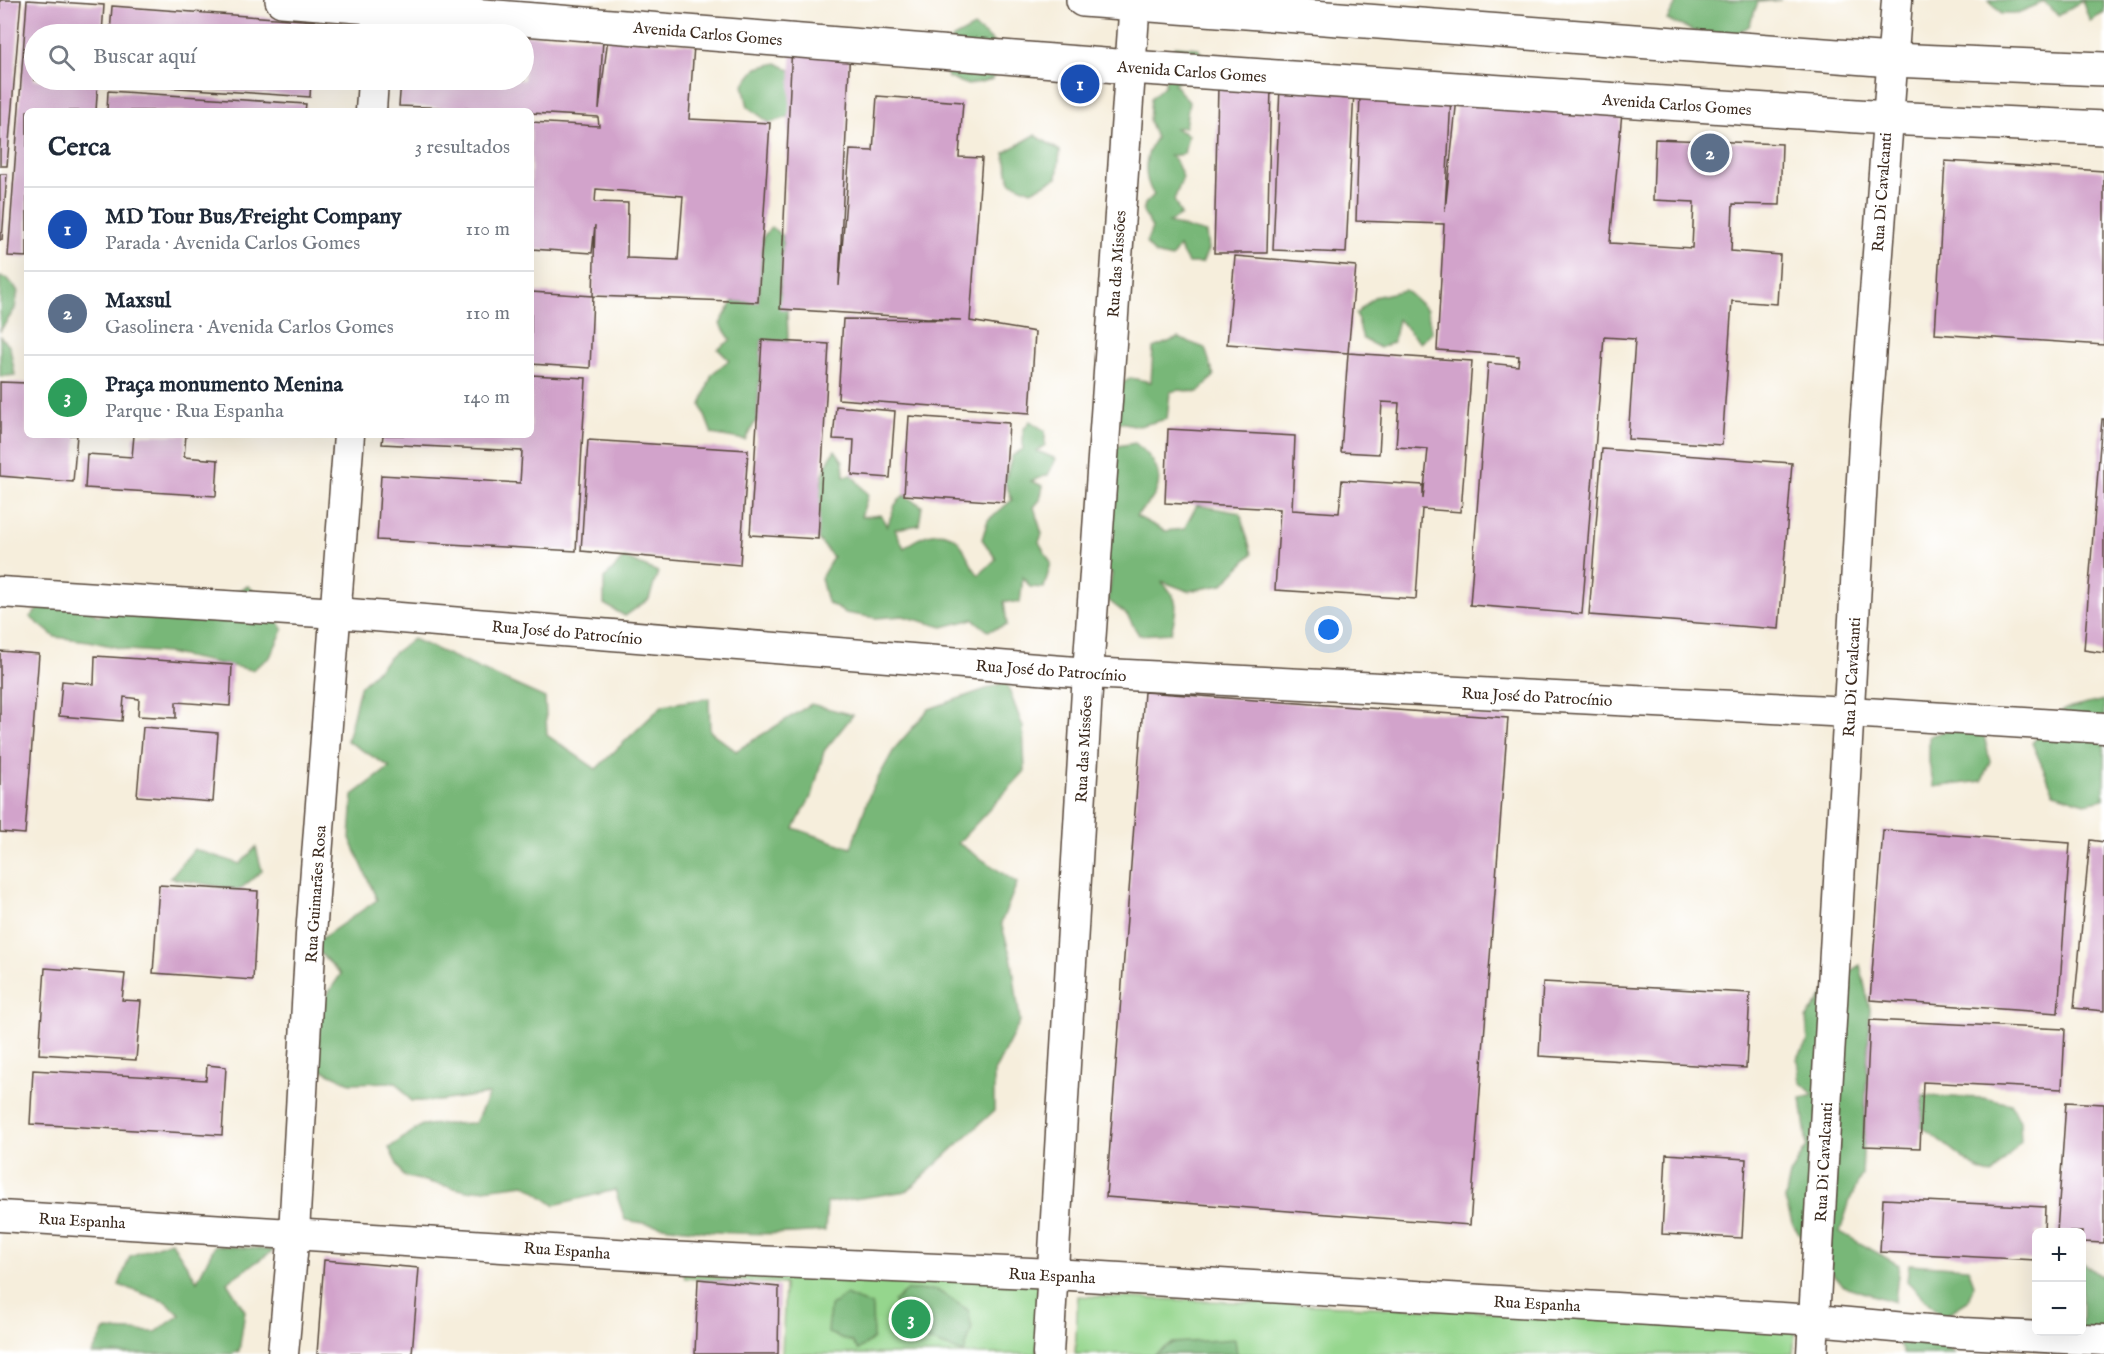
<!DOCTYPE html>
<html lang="es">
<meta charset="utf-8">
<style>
body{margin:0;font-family:"IM FELL English",serif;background:#f2f2f3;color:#1f2937}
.controls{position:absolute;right:18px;bottom:18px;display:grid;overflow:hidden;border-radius:9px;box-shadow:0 6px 24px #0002}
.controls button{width:54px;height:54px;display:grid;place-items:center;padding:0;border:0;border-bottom:2px solid #e0e1e3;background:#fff;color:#1f2937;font:30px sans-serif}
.you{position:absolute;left:1329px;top:630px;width:21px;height:21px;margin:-15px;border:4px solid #fff;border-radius:50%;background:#1a73e8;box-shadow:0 0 0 9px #1a73e833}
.badge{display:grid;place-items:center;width:39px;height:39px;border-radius:50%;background:#d1495b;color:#fff;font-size:20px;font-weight:700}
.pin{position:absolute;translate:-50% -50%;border:3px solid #fff;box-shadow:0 2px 6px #0006}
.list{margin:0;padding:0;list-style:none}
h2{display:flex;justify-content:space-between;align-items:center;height:78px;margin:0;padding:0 24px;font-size:26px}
h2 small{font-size:20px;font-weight:400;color:#747a83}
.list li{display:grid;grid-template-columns:39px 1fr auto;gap:18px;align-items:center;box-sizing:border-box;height:84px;padding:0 24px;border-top:2px solid #e0e1e3}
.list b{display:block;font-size:22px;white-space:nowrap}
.list p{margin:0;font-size:20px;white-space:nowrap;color:#747a83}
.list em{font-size:20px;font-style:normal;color:#747a83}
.icon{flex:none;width:33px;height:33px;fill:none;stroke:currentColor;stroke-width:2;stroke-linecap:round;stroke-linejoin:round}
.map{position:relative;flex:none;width:2104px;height:1354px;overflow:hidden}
.search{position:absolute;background:#fff;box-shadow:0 6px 24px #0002;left:24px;top:24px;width:510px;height:66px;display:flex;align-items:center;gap:15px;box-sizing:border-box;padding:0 21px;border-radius:33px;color:#747a83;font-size:22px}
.panel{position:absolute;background:#fff;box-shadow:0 6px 24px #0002;left:24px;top:108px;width:510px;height:330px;border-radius:9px}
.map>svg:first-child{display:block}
</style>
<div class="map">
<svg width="2104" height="1354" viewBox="0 0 2104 1354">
<rect width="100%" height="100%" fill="#fff"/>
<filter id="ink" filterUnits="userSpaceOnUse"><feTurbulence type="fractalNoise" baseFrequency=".0167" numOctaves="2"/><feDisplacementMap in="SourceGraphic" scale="12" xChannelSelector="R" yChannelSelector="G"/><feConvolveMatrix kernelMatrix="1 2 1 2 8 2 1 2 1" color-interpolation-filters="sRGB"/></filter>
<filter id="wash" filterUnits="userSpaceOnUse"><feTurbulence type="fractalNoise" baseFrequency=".008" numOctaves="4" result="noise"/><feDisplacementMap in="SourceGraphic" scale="24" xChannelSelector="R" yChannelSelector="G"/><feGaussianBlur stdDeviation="1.35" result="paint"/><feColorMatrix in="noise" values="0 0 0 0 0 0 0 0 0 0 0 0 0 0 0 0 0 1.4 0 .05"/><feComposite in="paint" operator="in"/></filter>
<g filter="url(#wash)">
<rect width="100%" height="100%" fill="#f6eedc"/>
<!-- green -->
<g fill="#95d68d" stroke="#688056" stroke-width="1.5">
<path d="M681 1261 1042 1279 1037 1354H782L785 1284 685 1278Z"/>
<path d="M1078 1296 1796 1323 1793 1354H1075Z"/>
</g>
<!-- forest -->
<g fill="#78b778" stroke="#5a704b" stroke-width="1.5">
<path d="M1678 0H1782L1758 2 1749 26 1724 43 1667 20Z"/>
<path d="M1989 0H2104V13L2090 21 2082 1 2058 15 2044 2 2015 14H2001Z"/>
<path d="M974 27C999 44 1003 49 993 79L968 85 948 78 941 57 953 38Z"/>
<path d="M1175 46 1198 48 1206 64 1174 84 1189 102 1185 127 1175 128 1188 135 1184 154 1170 156 1175 159 1183 177 1174 200 1181 215 1168 223 1206 233 1208 250 1202 263H1188L1179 247 1171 258 1155 254 1146 243 1152 228 1143 212 1145 204 1154 195C1142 177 1144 155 1156 138L1149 120 1151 98 1165 85 1167 66Z"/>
<path d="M777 63 798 74 789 117 770 123 748 107 743 85 757 68Z"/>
<path d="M1035 135 1060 151 1057 178 1031 191 1010 182 1004 153Z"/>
<path d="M771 227 783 236 780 291 787 309 788 341 762 340 757 419 745 440 712 434 701 405 712 374 729 360 718 349 731 340 720 324 733 301 758 302 763 237Z"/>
<path d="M0 277 8 279 18 291 15 309 0 331Z"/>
<path d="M1405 290 1427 310 1432 332 1420 343 1398 319 1393 342 1380 348 1363 339 1356 314 1374 297Z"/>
<path d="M0 336 10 347 15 375 0 377Z"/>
<path d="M1178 338 1205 348 1214 376 1198 392 1178 390 1170 392 1167 419 1139 426 1109 420 1111 390 1131 378 1151 382 1153 348Z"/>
<path d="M1030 421 1045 431V445L1037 451 1056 459 1048 475 1031 481 1043 486 1040 500 1034 507 1042 534 1039 542 1051 563 1044 588 1030 587 1023 577 1020 603 1004 601 1007 625 988 631 973 619 943 627 903 616 876 618 845 613 827 602 821 578 833 557 818 539C819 509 816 475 835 450L843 461 844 476 852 475 868 495 861 517 881 515 887 527 895 505 904 495 922 506 919 525 895 529 904 548C917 538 938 526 956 539 966 547 969 566 979 575L996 559 982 539 988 520 1012 500 1005 482 1012 456 1023 449V430Z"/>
<path d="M1135 443C1152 456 1168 476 1152 499 1148 505 1141 510 1136 516L1165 531 1184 529 1197 505 1240 513 1252 554 1222 585 1188 591 1161 581C1181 600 1177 608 1171 633L1139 635 1127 615 1108 600 1112 573 1101 570 1112 447Z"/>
<path d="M624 558 658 572 649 599 625 616 604 604V579Z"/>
<path d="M248 586 271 605 283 630 270 657 252 670 167 653 129 650 89 641 55 637 30 617 48 599 73 595 98 616 130 598 213 602Z"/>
<path d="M413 639 545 698 547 735 596 769 663 705 709 698 710 731 736 751 811 704 853 715 824 751 813 793 794 828 851 848 871 791 895 748 929 709 1006 682 1023 727 1025 771 958 843 1017 883 1001 923 1012 961 1020 1021 994 1072V1111L907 1191 827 1203 825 1231C753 1237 697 1233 625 1220L615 1190 554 1205 525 1184 467 1191 403 1176 389 1148 422 1125 475 1123 489 1094 439 1101H411L396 1082 350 1083 303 1061 319 1006 341 974 312 945 377 900 350 838 353 795 390 767 347 741 360 687 394 653Z"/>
<path d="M2104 700V799L2085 803 2054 793 2032 743 2063 710Z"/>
<path d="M1982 727 1990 761 1982 781 1934 787 1929 762V736L1945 731Z"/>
<path d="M256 847 262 871 239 890 170 878 194 849 240 864Z"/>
<path d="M1860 965 1870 1009 1862 1174 1850 1200 1840 1232 1899 1265 1895 1302 1844 1286 1806 1245 1792 1223 1785 1199 1790 1175 1807 1146 1801 1098 1814 1095 1800 1082 1797 1059 1808 1041 1806 1019 1832 983Z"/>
<path d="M1923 1096 1983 1098 2011 1104 2020 1121 2021 1141 1992 1175 1977 1169 1921 1126Z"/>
<path d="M171 1241 197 1281 215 1245 274 1250 227 1282 245 1311 239 1351 232 1354H92L105 1330 156 1332 180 1315 166 1302 119 1285 130 1256Z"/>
<path d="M2082 1262 2100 1276 2104 1274V1354L2082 1332Z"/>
<path d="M1909 1264 1968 1268 1974 1284 1968 1301 1942 1317 1907 1281Z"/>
<path d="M908 1290H937L968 1310 972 1328 964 1353 912 1335 902 1328 894 1301Z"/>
<path d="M846 1295 872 1306 873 1339 858 1350 852 1342 828 1333 830 1306Z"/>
<path d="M1934 1332 1954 1354H1903L1899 1343Z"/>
<path d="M1235 1339 1237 1354H1154L1172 1343Z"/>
</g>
<g id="blocks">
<!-- building -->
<g fill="#d2a3cb" fill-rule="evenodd">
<path d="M0 0H21L7 166H0Z"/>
<path d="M27 0 104 5 102 34H34V80H98L96 111H27V257L8 256Z"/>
<path d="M112 6 315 21 314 34H110Z"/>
<path d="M404 28 483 33V34H404Z"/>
<path d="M524 35 603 39 599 109 608 38 694 45 689 119 770 123 758 302 593 296 595 225 592 253 531 249V122L599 126 598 117 531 113V111L399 106 401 80H524ZM596 189 683 196 678 260 627 258 628 203 595 202Z"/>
<path d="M792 43 850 46 839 286 850 150 873 151 877 96 963 102 959 157 982 158 970 321 1035 332 1030 413 838 399 843 319 961 320 780 309Z"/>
<path d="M106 80H311L310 97 106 83Z"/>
<path d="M1218 86 1271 87 1267 253H1214Z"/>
<path d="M1280 87 1354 90 1346 253 1273 250Z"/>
<path d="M108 91 306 104 305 111H107Z"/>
<path d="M1360 92 1451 97 1445 211 1457 98 1622 112 1610 243 1692 248 1694 202 1653 200 1655 139 1782 144 1780 205 1733 204 1731 251 1780 255 1777 304 1732 301 1722 445 1628 439 1635 339 1604 337 1582 614 1470 605 1488 363 1518 366 1519 356 1437 350 1444 224 1356 221Z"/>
<path d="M1945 161 2104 171V345L1935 334Z"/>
<path d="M0 174H7L2 240H0Z"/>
<path d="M1235 256 1356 266 1348 353 1472 361 1461 512 1422 509 1416 599 1275 590 1280 509 1165 503 1168 429 1295 436 1292 510 1339 513 1342 480 1423 485V499L1428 449 1396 447 1399 403 1382 402 1379 454 1341 452 1348 353 1227 344Z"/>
<path d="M531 292 593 296 590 368 531 364Z"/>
<path d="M762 340 829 344 818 539 750 535Z"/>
<path d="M531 375 586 378 576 551 377 540 381 475 520 483 522 451 382 444 383 435H531Z"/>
<path d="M0 382 27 383V435H77L73 482 0 476Z"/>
<path d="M836 406 895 411 890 478 852 475 854 440 833 439Z"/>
<path d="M909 416 1009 423 1004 502 904 495Z"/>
<path d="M2102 419H2104V653L2084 650Z"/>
<path d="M134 435H186L184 457 218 460 216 496 85 488 87 454 132 457Z"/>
<path d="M588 440 748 450 740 565 581 551Z"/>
<path d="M1602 449 1792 463 1779 629 1589 615Z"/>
<path d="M0 651 39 654 25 834 0 832Z"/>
<path d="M95 656 232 665 230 706 176 702V718L138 716 139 699 124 697 122 721 59 716 62 681 94 684Z"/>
<path d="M1144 692 1508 718 1470 1225 1106 1197Z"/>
<path d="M143 727 218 733 213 802 137 796Z"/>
<path d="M1883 830 2070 843 2058 1013 1870 1000Z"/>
<path d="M2090 840 2104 842V1011L2074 1008Z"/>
<path d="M159 885 258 891 253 980 153 973Z"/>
<path d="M45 968 125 974 122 1000 141 1001 136 1060 39 1054Z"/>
<path d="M1543 982 1750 993 1746 1068 1539 1056Z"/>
<path d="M1870 1020 2065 1029 2062 1089 1923 1082 1920 1148 1864 1146Z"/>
<path d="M207 1065 226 1067 222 1135 30 1124 33 1070 206 1080Z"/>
<path d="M2066 1102 2104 1104V1243L2082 1242V1232H2057Z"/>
<path d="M1666 1154 1746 1159 1742 1238 1662 1234Z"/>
<path d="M1883 1199 2045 1207 2044 1232H2036V1260L1880 1252Z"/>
<path d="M324 1260 419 1268 412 1354H317Z"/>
<path d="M698 1279 779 1287 778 1354H695Z"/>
</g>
</g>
</g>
<g filter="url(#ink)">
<use href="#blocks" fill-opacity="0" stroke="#57473a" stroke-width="1.5"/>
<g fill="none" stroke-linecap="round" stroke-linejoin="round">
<defs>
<g id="minor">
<path d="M376 34 378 0"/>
<path d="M371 111 373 80"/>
<path d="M0 592 337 613 1088 673 1849 712 2104 728"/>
<path d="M0 1216 665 1257 1053 1274 1815 1320 1962 1333 2104 1340"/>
<path d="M283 1354 294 1232 311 935 349 435"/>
<path d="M1048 1354 1088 673 1135 0"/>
<path d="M1812 1354 1865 426 1897 0"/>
</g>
<g id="tertiary">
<path d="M282 0 1130 67 1887 118 2104 128"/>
<path d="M1083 0 1892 60 2104 69"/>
</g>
</defs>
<!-- minor casing -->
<use href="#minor" stroke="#57473a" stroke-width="33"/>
<!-- tertiary casing -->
<use href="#tertiary" stroke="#57473a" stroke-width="36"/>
<!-- minor -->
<use href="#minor" stroke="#fff" stroke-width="30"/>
<!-- tertiary -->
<use href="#tertiary" stroke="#fff" stroke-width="33"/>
</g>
</g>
<g text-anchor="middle" stroke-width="4.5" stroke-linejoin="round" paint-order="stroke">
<!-- street labels -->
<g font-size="16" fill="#3b2a1e" stroke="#fff">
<text transform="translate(708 33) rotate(5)" y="6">Avenida Carlos Gomes</text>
<text transform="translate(1192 71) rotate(4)" y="6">Avenida Carlos Gomes</text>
<text transform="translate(1677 104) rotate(4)" y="6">Avenida Carlos Gomes</text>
<text transform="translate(1881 192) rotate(-86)" y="6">Rua Di Cavalcanti</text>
<text transform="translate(1116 264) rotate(-86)" y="6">Rua das Missões</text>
<text transform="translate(567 632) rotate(5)" y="6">Rua José do Patrocínio</text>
<text transform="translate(1051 670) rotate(4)" y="6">Rua José do Patrocínio</text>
<text transform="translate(1851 677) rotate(-87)" y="6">Rua Di Cavalcanti</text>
<text transform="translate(1537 696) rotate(3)" y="6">Rua José do Patrocínio</text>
<text transform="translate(1083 749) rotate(-87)" y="6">Rua das Missões</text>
<text transform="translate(315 894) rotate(-86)" y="6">Rua Guimarães Rosa</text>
<text transform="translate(1823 1162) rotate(-87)" y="6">Rua Di Cavalcanti</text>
<text transform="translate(82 1220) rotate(3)" y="6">Rua Espanha</text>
<text transform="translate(567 1250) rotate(4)" y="6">Rua Espanha</text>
<text transform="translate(1052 1275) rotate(3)" y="6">Rua Espanha</text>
<text transform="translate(1537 1303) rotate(3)" y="6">Rua Espanha</text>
</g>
</g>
</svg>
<div class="controls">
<button>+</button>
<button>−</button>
</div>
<div class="you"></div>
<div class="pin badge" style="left:1080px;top:84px;background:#1a4fb4">1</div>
<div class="pin badge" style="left:1710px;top:153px;background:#5c6f8a">2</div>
<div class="pin badge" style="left:911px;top:1319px;background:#2e9e5b">3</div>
<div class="search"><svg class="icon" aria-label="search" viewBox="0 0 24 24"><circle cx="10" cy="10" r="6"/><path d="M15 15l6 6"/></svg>Buscar aquí</div>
<section class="panel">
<h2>Cerca<small>3 resultados</small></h2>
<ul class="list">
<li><span class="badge" style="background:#1a4fb4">1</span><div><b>MD Tour Bus/Freight Company</b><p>Parada · Avenida Carlos Gomes</p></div><em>110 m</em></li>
<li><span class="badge" style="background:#5c6f8a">2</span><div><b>Maxsul</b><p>Gasolinera · Avenida Carlos Gomes</p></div><em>110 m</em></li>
<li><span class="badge" style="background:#2e9e5b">3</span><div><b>Praça monumento Menina</b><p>Parque · Rua Espanha</p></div><em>140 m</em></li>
</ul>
</section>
</div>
